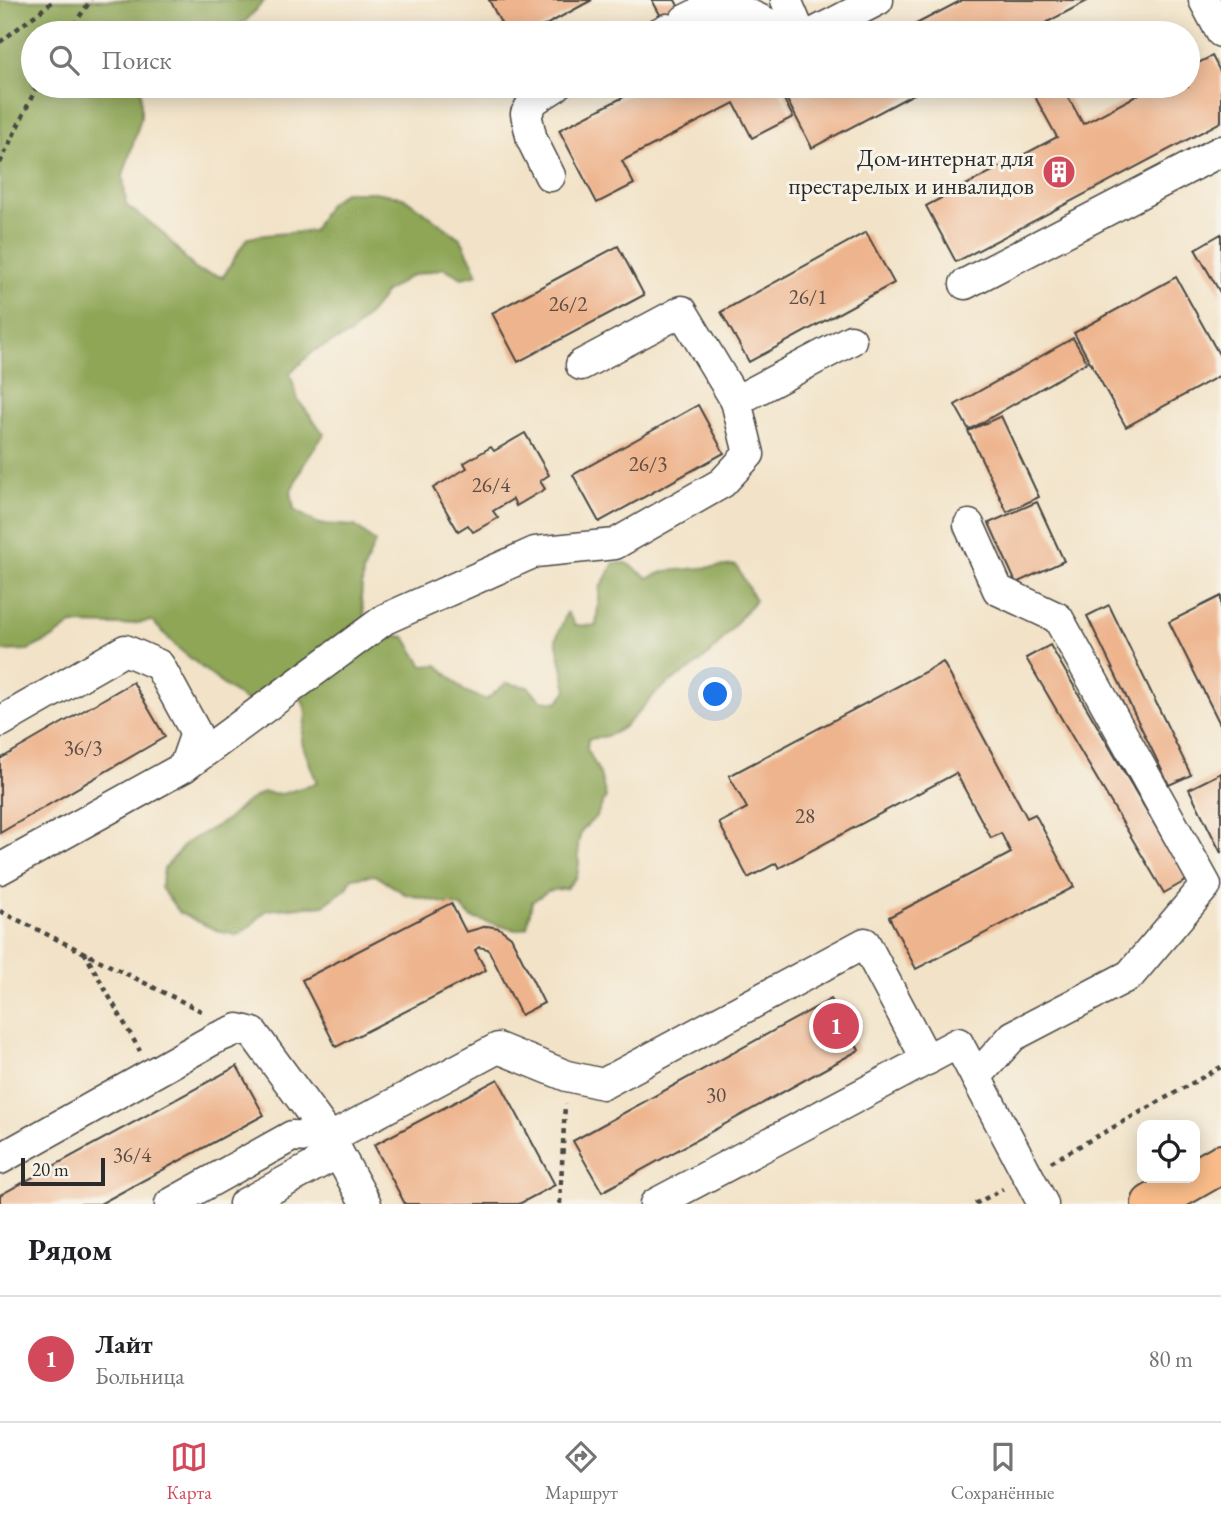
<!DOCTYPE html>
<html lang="ru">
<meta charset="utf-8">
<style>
body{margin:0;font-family:"EB Garamond",serif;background:#f6f6f6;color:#202124}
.controls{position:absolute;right:21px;bottom:21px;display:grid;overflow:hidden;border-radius:14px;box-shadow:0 4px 18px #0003}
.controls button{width:63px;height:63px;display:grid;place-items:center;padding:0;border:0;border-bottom:2px solid #e0e0e0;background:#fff;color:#202124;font:35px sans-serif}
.scale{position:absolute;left:21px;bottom:18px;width:84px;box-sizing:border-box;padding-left:7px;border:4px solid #2b2b2b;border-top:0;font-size:19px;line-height:24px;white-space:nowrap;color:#2b2b2b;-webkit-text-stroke:5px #f7f3e8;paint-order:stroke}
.you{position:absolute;left:716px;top:695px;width:24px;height:24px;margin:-18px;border:5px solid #fff;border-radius:50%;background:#1a73e8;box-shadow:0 0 0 10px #1a73e833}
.badge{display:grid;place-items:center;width:46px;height:46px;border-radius:50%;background:#d1495b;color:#fff;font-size:23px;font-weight:700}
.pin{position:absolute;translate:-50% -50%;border:4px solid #fff;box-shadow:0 2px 7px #0006}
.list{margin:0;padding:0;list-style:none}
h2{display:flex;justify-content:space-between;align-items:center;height:91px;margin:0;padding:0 28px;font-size:30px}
h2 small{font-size:23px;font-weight:400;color:#757577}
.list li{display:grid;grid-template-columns:46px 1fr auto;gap:21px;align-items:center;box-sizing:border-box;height:126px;padding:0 28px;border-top:2px solid #e0e0e0}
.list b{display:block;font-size:26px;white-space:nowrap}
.list p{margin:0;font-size:23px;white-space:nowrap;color:#757577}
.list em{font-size:23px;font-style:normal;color:#757577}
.icon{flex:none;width:38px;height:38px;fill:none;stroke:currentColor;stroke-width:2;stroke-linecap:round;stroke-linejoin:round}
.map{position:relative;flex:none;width:1221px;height:1204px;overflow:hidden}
.search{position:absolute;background:#fff;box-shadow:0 4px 18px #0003;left:21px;right:21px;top:21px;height:77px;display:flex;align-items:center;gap:18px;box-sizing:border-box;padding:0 24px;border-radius:38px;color:#757577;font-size:26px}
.sheet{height:217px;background:#fff}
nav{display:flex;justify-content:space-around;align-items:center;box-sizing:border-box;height:98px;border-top:2px solid #e0e0e0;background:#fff;font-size:19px;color:#757577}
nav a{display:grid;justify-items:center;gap:4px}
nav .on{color:#d1495b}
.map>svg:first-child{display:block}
</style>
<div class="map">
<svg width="1221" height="1204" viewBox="0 0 1221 1204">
<rect width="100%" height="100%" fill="#f7f3e8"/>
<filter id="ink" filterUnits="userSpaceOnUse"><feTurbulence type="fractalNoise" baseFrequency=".0143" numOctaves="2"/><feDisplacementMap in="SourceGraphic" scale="14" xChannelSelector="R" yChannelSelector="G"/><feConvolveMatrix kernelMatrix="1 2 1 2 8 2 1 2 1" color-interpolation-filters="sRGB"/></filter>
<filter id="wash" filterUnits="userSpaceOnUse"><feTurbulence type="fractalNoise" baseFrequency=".00686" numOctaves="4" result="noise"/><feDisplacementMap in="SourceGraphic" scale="28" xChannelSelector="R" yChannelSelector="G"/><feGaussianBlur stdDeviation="1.57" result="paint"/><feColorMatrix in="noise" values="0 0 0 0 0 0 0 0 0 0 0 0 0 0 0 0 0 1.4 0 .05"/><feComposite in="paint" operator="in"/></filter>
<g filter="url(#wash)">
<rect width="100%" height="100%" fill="#f2e3c8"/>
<!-- forest -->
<path fill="#8ea657" stroke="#5c6841" stroke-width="2" d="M0 0H265L245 22 222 33H205L191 28 162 27 155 33H33V86H141V118L123 176 126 205 161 231 196 270 223 277C227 271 243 243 247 239 253 234 301 233 313 231L327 206 344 192H374L403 197 461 239 478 274 462 278 444 268 410 276 385 293 372 311 349 335 315 350 290 373 298 400 324 434 304 464 291 491 294 510 319 524 355 526 375 542 363 572 361 599 368 632 405 637 423 666 438 665 464 691 486 700 506 683 528 687 541 700 558 702 567 690 556 639 567 612 575 625 596 626 600 588 614 563H627L648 578 666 571 736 565 755 600C738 620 722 644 701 661 688 673 670 680 657 692 633 715 626 737 588 739L587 749 600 774 606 797 596 817 582 830 578 843 579 864 577 876 567 888 548 891 532 902 527 927 516 930 472 918 461 907 405 894 375 875 352 878 347 888 324 905 266 910 252 925 237 935 218 931 180 913 161 888 164 869 186 843 228 819 245 803 263 792 282 794 317 783C314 774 302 746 302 741 303 717 312 719 299 694L254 707 222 684 178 648 152 621 123 625 72 624 53 638 28 650 0 651Z"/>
<g id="blocks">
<!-- building -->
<g fill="#eeb48d">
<path d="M489 0H592L531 33H506Z"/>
<path d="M652 0H675L692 33H670Z"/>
<path d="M962 0H1089L1032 30 1034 33H899Z"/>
<path d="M1212 56 1221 73V122L956 262 926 206 1057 137 1029 86H1062L1083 124 1155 86H1188V68Z"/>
<path d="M645 86H777L793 117 752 138 734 103 622 161 634 184 597 203 559 130Z"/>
<path d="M800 86H929L812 148 784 94Z"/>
<path d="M866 232 894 283 749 362 721 312Z"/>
<path d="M1221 234V294L1195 249Z"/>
<path d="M618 246 644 295 518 362 492 313Z"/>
<path d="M1176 277 1221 358V375L1126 427 1074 333Z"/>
<path d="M1073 338 1087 362 969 430 955 405Z"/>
<path d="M698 405 724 453 599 522 573 475Z"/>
<path d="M1001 416 1039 497 1007 512 968 431Z"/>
<path d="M525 433 549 475 540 481 545 489 516 506 513 499 493 511 498 518 473 532 468 525 458 531 433 488 467 468 464 463 491 447 494 451Z"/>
<path d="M1037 502 1064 561 1016 583 989 523Z"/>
<path d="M1221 596V726L1169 622Z"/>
<path d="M1109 605 1191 775 1169 785 1087 616Z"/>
<path d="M1050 645 1187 880 1164 893 1026 658Z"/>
<path d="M943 662 1027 818 1035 814 1074 887 916 969 889 917 1011 853 1001 833 991 838 956 773 779 868 776 863 748 878 719 823 747 808 729 776Z"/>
<path d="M133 682 165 737 0 833V759Z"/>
<path d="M1221 773V853L1189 789Z"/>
<path d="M451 903 466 932 487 926 499 928 511 937 544 1003 521 1015 488 949 479 947 475 950 486 970 336 1047 302 980Z"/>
<path d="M831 999 859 1050 602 1192 573 1141Z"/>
<path d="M237 1066 264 1115 100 1204H0V1195Z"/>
<path d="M498 1079 555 1185 519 1204H405L374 1145Z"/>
</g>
</g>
</g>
<g filter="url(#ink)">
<use href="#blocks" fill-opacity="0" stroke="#494743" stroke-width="2"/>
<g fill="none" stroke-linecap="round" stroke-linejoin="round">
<defs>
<g id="minor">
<path d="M786 0 800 33"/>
<path d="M1204 0 1221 32"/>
<path d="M685 20 709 8 741 11 789 33"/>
<path d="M659 33 667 29"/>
<path d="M814 33 878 0"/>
<path d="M550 176 532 140 526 114 534 100 556 86"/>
<path d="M965 284 1221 151"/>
<path d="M581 365 682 311 736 401"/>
<path d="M969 525 998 590 1058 618 1206 885 1130 975 1013 1036 976 1077 1043 1204"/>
<path d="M0 722 125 650 159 665 196 733 184 767 0 869"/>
<path d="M184 767 385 619 535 552 615 544 722 483 749 454 736 401 851 340"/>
<path d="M0 1159 214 1039 238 1029 253 1033 330 1138 366 1204"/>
<path d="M170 1204 292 1136 330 1138 498 1048 567 1076 603 1084 865 943 927 1060"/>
<path d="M244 1204 338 1153"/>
<path d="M655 1204 958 1043 976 1077"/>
</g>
<path id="major" d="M1151 1204 1221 1164"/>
</defs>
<!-- minor casing -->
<use href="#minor" stroke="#494743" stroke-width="33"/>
<!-- major casing -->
<use href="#major" stroke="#494743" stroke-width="42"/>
<!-- path -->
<g stroke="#494743" stroke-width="4.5" stroke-dasharray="5 5" stroke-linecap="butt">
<path d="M68 33 91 0"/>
<path d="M0 42 55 0"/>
<path d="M0 163 37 86"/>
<path d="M0 911 203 1012"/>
<path d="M84 952 140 1051"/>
<path d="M1051 1162 1221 1067"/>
<path d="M560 1204 565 1104"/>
<path d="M975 1204 1003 1189"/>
</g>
<!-- minor -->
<use href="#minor" stroke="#fff" stroke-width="30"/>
<!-- major -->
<use href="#major" stroke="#f9bc89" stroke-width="38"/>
</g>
</g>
<!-- icons -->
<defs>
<symbol id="building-disc" viewBox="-11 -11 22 22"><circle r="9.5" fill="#d1495b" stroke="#f7f3e8"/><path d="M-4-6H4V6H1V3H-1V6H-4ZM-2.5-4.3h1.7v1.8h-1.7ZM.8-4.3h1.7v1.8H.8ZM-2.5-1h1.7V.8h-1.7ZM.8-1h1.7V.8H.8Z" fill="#fff"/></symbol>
</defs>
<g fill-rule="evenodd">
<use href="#building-disc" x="1040" y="153" width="38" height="38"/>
</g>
<g text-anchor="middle" stroke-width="6" stroke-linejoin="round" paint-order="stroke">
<!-- number labels -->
<g font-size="21" fill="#5c4d44">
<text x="808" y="304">26/1</text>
<text x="568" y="311">26/2</text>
<text x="648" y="471">26/3</text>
<text x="491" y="492">26/4</text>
<text x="83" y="755">36/3</text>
<text x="805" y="823">28</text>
<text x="716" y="1102">30</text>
<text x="132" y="1162">36/4</text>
</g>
<!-- poi labels -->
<g font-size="24" fill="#2b2b2b" stroke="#f7f3e8" text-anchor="end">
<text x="1034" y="166">Дом-интернат для<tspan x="1034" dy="28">престарелых и инвалидов</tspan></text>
</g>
</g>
</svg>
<div class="controls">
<button><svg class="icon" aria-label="locate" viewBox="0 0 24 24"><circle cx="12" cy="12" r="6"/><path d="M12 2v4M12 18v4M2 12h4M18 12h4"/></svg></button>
</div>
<div class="scale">20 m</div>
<div class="you"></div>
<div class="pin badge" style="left:836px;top:1026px">1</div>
<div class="search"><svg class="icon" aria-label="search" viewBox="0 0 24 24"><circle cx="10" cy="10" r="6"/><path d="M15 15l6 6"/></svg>Поиск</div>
</div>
<section class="sheet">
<h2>Рядом<small></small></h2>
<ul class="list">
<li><span class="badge">1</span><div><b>Лайт</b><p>Больница</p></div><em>80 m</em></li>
</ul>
</section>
<nav>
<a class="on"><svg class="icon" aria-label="map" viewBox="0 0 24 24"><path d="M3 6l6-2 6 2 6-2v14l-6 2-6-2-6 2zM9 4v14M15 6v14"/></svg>Карта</a>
<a><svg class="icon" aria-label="directions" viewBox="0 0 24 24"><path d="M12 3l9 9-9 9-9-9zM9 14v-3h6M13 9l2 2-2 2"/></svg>Маршрут</a>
<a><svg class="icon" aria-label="saved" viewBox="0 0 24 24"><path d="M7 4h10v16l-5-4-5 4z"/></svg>Сохранённые</a>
</nav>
